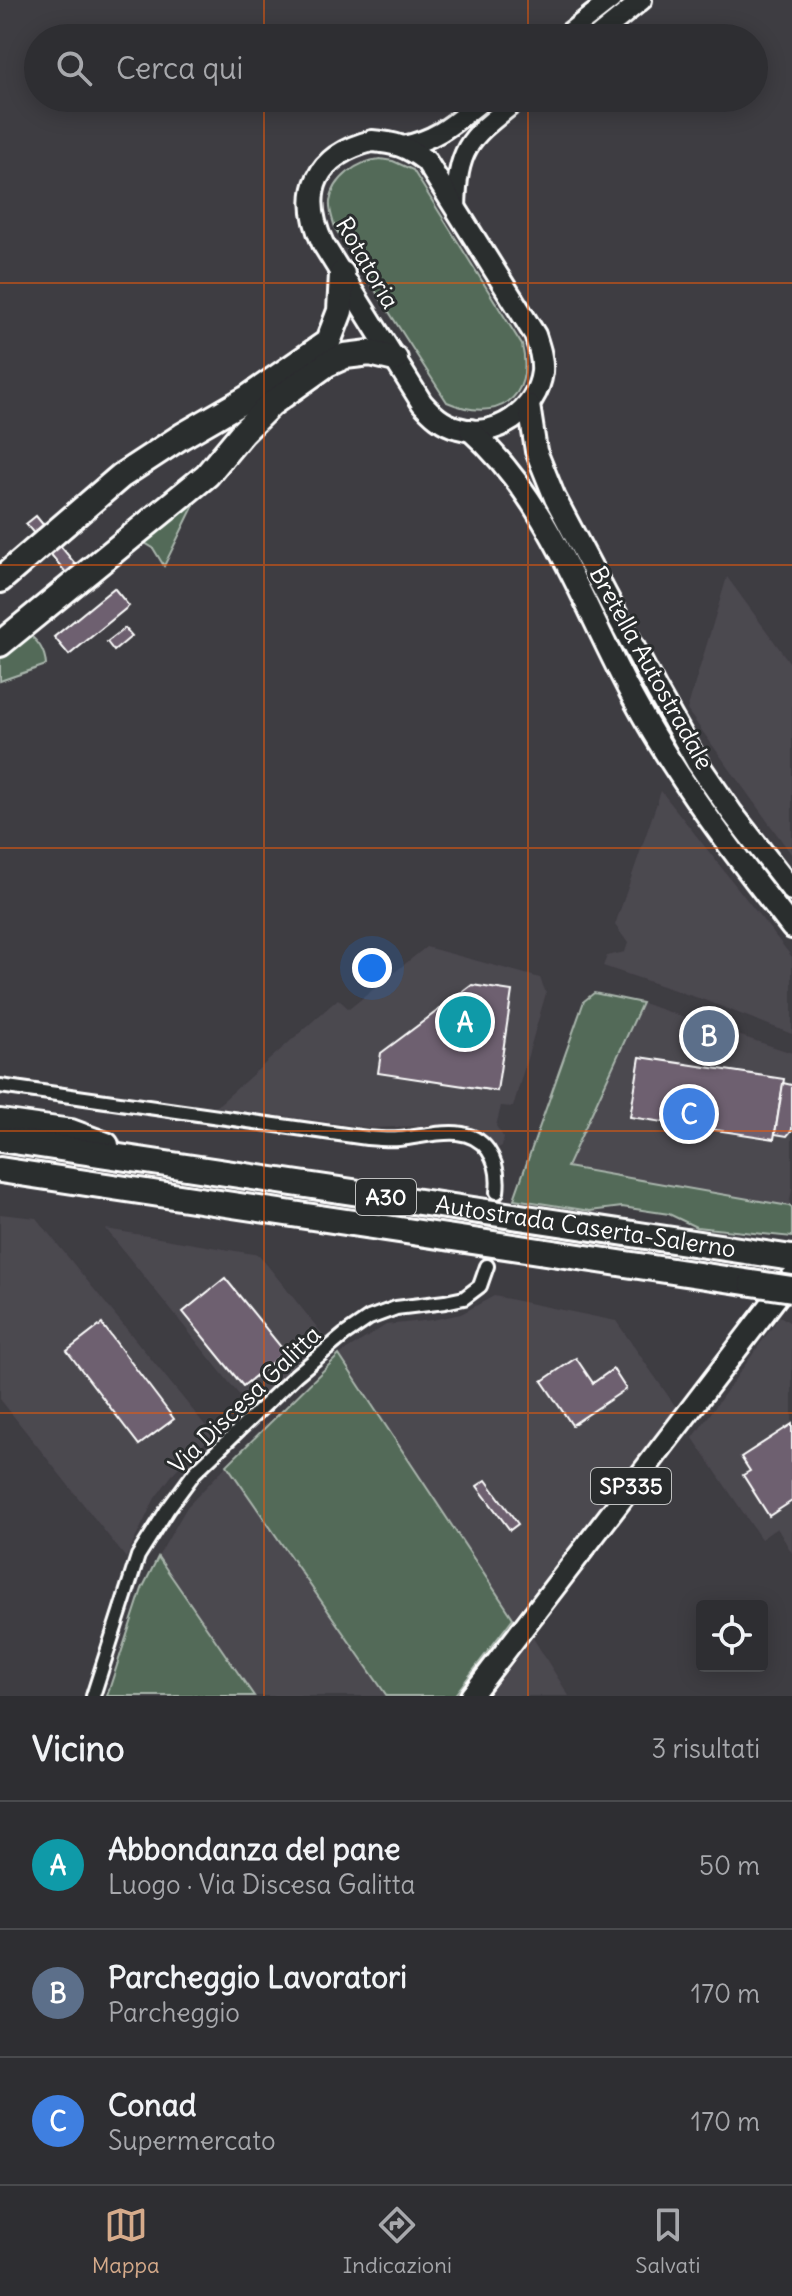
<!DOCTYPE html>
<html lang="it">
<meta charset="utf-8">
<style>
body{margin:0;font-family:Delius,sans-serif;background:#36363a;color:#f1f3f6}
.controls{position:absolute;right:24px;bottom:24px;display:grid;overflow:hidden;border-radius:8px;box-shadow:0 4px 20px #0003}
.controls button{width:72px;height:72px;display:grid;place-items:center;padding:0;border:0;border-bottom:2px solid #494a4d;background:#2e2e32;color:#f1f3f6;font:40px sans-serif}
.you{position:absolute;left:372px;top:968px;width:28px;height:28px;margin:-20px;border:6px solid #fff;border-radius:50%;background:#1a73e8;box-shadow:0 0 0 12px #1a73e833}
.badge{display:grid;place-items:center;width:52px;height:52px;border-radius:50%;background:#d6ab8b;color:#fff;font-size:26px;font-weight:700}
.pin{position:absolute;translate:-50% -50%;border:4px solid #fff;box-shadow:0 2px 8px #0006}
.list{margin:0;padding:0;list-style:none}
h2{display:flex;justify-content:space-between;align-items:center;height:104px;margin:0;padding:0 32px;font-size:34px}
h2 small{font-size:26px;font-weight:400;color:#a7a8ac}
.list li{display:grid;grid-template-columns:52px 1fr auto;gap:24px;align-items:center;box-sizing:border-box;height:128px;padding:0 32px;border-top:2px solid #494a4d}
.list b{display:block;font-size:30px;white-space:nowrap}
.list p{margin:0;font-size:26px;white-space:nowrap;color:#a7a8ac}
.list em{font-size:26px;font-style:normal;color:#a7a8ac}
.icon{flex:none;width:44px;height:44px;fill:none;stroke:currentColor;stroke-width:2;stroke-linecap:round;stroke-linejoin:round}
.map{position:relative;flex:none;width:792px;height:1696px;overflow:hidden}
.search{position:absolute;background:#2e2e32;box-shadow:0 4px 20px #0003;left:24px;right:24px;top:24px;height:88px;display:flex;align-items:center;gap:20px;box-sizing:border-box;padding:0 28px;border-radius:44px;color:#a7a8ac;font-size:30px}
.sheet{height:488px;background:#2e2e32}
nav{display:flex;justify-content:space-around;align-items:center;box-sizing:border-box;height:112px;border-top:2px solid #494a4d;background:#2e2e32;font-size:22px;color:#a7a8ac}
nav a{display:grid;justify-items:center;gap:4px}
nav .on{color:#d6ab8b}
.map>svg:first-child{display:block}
</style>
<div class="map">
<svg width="792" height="1696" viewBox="0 0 792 1696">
<rect width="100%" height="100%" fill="#3e3d42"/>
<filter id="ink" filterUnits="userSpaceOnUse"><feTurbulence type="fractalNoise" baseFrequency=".0125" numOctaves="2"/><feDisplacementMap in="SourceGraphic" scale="16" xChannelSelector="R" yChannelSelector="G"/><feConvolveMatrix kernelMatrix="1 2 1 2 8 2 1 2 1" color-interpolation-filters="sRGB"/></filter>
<g filter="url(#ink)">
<!-- built -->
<g fill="#4c4850">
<path d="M727 577 792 666V855L687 710Z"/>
<path d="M661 791 792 957V1034L707 1001 603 966 607 956 625 952 628 943 615 925Z"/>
<path d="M426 947 540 978 546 993 513 1107 501 1106 496 1126 504 1138 502 1146 498 1148 487 1136 462 1124 372 1128 216 1107 338 999 349 1009Z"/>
<path d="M642 1003 792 1053V1188L789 1206 567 1167Z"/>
<path d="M0 1214 36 1218 213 1435 175 1471 155 1498 126 1558 0 1399Z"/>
<path d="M106 1229 259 1255 324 1336 249 1407Z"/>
<path d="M494 1296 616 1321 678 1410 513 1618 339 1355 386 1325 432 1320 461 1314Z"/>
<path d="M780 1316 792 1324V1553L777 1528 761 1539 693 1438Z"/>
<path d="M227 1465 387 1696H254L158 1557 187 1507Z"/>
<path d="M533 1638 569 1696H488Z"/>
</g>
<!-- green -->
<g fill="#536b59" stroke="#a9b5ac" stroke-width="2">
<path d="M380 159 393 161 413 170 522 345C535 400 496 423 447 402L335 228C333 220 329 211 330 202 333 178 358 161 380 159Z"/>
<path d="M189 498 195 503 164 566 153 548 140 540Z"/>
<path d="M26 632C38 641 45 650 46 665L0 681V655Z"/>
<path d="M594 993 642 1003 567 1167 789 1206 792 1208V1237L696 1227 669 1214 622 1207 590 1211 514 1199 584 1001Z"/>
<path d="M339 1355 513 1618 454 1696H387L227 1465Z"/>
<path d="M158 1557 254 1696H107L142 1589Z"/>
</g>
<!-- building -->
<g fill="#6e616f" stroke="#fff" stroke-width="2">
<path d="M36 516 90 582 80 590 26 524Z"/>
<path d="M114 588 129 606 69 655 54 637Z"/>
<path d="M125 628 132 636 114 651 107 642Z"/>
<path d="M472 985 512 991 497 1091 378 1073 381 1053Z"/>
<path d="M640 1057 784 1079 774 1139 630 1117Z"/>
<path d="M783 1083 792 1085V1130L787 1136 775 1134Z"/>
<path d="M225 1278 285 1352 243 1386 183 1312Z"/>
<path d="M102 1324 174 1419 139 1445 67 1351Z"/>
<path d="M576 1358 593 1383 613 1369 626 1389 572 1425 542 1381Z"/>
<path d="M792 1424V1501L769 1516 743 1475 750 1471 741 1457Z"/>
<path d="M486 1480 518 1524 510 1530 477 1486Z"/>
</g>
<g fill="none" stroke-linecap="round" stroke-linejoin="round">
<!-- minor-tunnel -->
<path stroke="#5b5a5e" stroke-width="12" stroke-dasharray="12 6" stroke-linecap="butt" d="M487 1266 497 1192"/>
<defs>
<g id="minor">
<path d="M0 1086 367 1138C378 1139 389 1140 399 1139 428 1137 467 1121 488 1150 497 1163 499 1176 497 1192"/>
<path d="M93 1696 138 1556 167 1510 195 1472 296 1375 344 1335 369 1318 396 1308 445 1302 464 1298 480 1286 487 1266"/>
</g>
<g id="secondary">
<path d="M562 38 611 0"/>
<path d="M595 38 642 0"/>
<path d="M403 146C440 139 457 120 486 98"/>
<path d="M456 210C457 143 471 138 520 98"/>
</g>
<g id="primary">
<path d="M372 141C396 143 406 146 426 161L535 335C539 347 543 359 542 372 537 411 496 440 458 428 442 424 432 414 422 403L323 244C299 192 316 155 372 141Z"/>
<path d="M529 405 536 451 555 498 657 691 697 762 732 813 792 890"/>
<path d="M470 430C549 500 583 606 633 698 678 781 734 854 792 928"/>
<path d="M471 1696 792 1277"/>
</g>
<g id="motorway">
<path d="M0 580 121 476 182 436 246 399 328 342 340 311 342 274"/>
<path d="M0 644 207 475 242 433 271 404 327 364 345 356 370 353 395 359"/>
<path d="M0 1122 71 1132 106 1145"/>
<path id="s1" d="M0 1139 792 1258"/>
<path d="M0 1170 752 1283"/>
</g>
</defs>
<!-- minor casing -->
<use href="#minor" stroke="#fff" stroke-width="18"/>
<!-- secondary casing -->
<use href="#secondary" stroke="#fff" stroke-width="24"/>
<!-- primary casing -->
<use href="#primary" stroke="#fff" stroke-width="26"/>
<!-- motorway casing -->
<use href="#motorway" stroke="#fff" stroke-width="30"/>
<!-- minor -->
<use href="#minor" stroke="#2a2d2e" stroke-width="12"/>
<!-- secondary -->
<use href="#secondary" stroke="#2a2d2e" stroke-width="18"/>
<!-- primary -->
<use href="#primary" stroke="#2a2d2e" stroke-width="20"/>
<!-- motorway -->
<use href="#motorway" stroke="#2a2d2e" stroke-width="24"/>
<defs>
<path id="motorway-bridge" d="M752 1283 792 1289"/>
</defs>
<!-- motorway-bridge casing -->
<use href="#motorway-bridge" stroke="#fff" stroke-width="30" stroke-linecap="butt"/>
<!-- motorway-bridge -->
<use href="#motorway-bridge" stroke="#2a2d2e" stroke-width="24"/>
</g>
</g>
<!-- grid -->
<path fill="none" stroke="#e8590c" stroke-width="2" stroke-opacity="0.55" d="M264 0V38M528 0V38M264 98V1696M528 98V1696M0 283H792M0 565H792M0 848H792M0 1131H792M0 1413H792"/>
<g text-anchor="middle" stroke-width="6" stroke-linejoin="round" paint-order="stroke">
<!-- shield labels -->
<g fill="#2a2d2e" stroke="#bfc0c0" stroke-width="2">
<rect x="356" y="1179" width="60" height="36" rx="6"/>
<rect x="591" y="1468" width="80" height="36" rx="6"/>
</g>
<g font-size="22" font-weight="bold" fill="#fff">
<text x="386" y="1205">A30</text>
<text x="631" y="1494">SP335</text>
</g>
<!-- street labels -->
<g font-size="24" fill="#fff" stroke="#2a2d2e">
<text transform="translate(367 263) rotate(60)" y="8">Rotatoria</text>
<text transform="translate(651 668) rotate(61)" y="8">Bretella Autostradale</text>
<text dy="8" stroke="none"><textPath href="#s1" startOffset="592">Autostrada Caserta-Salerno</textPath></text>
<text transform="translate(245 1400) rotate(-44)" y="8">Via Discesa Galitta</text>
</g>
</g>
</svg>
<div class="controls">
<button><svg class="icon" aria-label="locate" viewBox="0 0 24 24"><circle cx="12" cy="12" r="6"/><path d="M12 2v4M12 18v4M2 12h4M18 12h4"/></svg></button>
</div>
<div class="you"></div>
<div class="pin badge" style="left:465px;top:1022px;background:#0f9aa8">A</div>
<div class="pin badge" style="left:709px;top:1036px;background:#5c6f8a">B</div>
<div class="pin badge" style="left:689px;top:1114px;background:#3f7fe0">C</div>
<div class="search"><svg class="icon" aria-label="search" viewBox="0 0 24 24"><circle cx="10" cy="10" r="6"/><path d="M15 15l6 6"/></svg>Cerca qui</div>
</div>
<section class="sheet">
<h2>Vicino<small>3 risultati</small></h2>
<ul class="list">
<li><span class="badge" style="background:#0f9aa8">A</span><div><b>Abbondanza del pane</b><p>Luogo · Via Discesa Galitta</p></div><em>50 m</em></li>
<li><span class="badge" style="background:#5c6f8a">B</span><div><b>Parcheggio Lavoratori</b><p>Parcheggio</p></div><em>170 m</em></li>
<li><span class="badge" style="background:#3f7fe0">C</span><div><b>Conad</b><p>Supermercato</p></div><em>170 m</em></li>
</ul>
</section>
<nav>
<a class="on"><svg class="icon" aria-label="map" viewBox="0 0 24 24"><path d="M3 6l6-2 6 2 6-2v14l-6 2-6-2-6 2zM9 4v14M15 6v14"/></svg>Mappa</a>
<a><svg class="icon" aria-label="directions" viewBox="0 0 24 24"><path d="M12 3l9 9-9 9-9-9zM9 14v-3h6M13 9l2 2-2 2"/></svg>Indicazioni</a>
<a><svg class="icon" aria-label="saved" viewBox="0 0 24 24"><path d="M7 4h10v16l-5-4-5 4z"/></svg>Salvati</a>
</nav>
